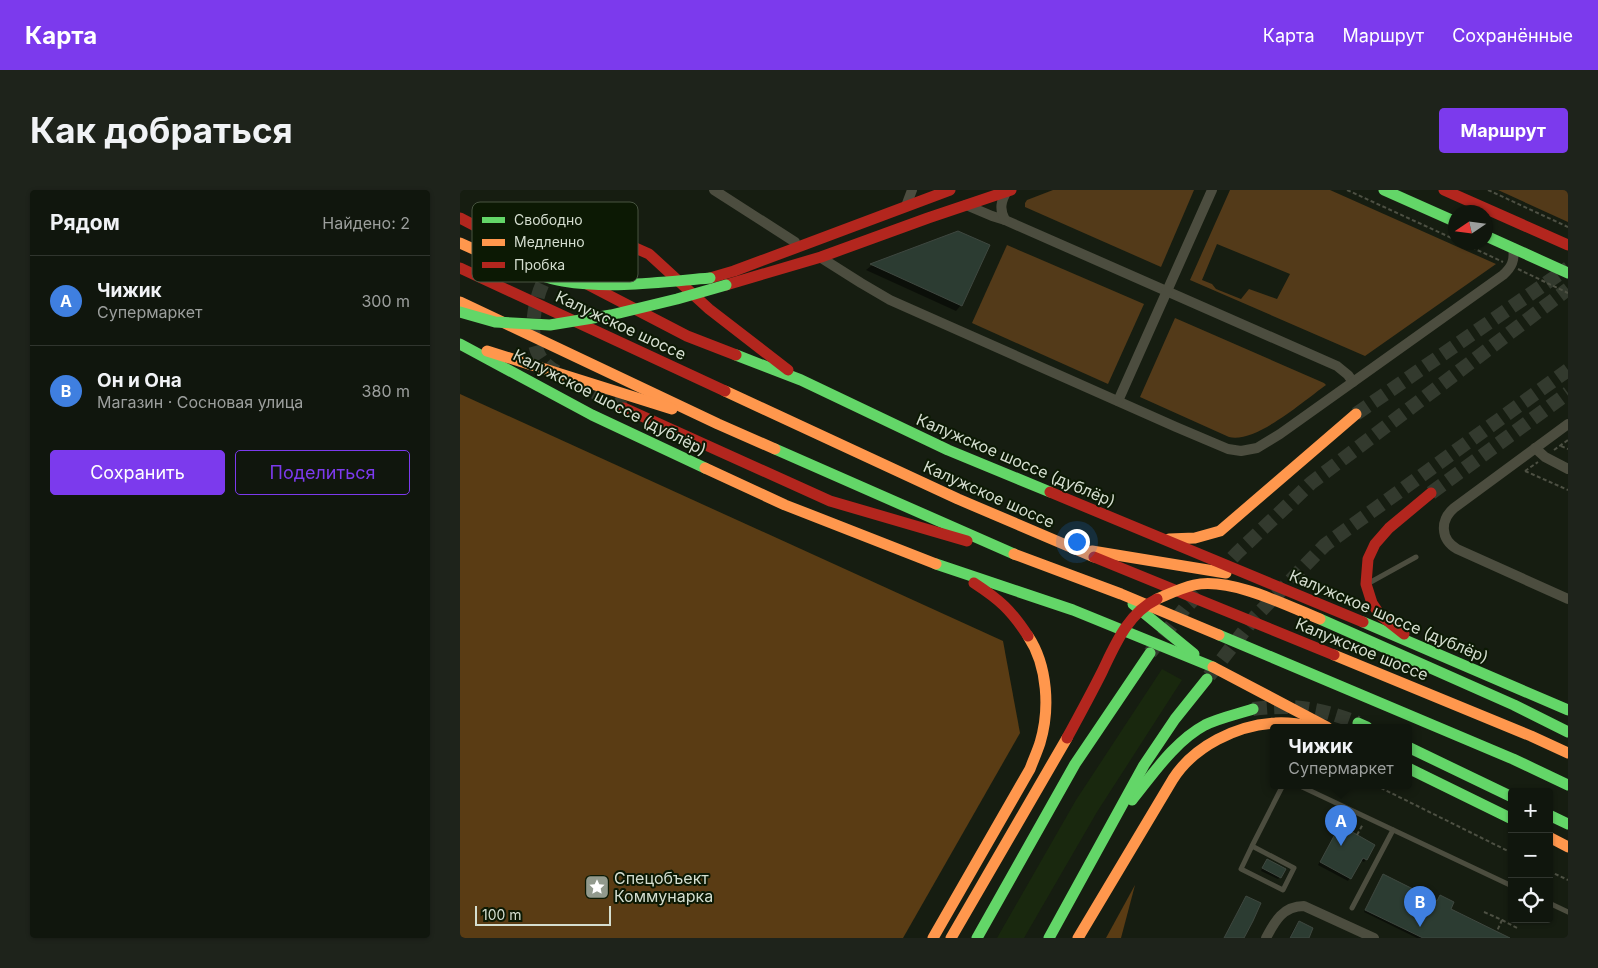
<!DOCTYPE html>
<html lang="ru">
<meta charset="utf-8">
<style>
body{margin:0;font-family:Inter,sans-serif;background:#1e231b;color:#f1f3f6}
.controls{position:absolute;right:15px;bottom:15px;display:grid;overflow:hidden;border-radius:5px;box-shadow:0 1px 4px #0004}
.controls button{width:45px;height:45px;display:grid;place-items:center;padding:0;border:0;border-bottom:1px solid #30352e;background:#10160d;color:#f1f3f6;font:25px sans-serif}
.compass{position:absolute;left:988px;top:15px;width:45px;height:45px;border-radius:50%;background:#10160d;box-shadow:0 1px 4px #0004;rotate:257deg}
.scale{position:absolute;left:15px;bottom:12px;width:136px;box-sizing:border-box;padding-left:5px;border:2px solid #d5ded0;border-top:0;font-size:14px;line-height:18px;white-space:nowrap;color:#d5ded0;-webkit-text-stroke:4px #0c1904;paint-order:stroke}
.you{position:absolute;left:616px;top:351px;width:18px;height:18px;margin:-12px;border:4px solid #fff;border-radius:50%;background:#1a73e8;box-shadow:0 0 0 8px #1a73e833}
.badge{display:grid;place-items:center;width:32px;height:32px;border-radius:50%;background:#7c3aed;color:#fff;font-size:16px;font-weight:700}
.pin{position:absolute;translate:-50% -41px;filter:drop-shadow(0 1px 2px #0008)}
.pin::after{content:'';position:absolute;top:26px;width:18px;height:15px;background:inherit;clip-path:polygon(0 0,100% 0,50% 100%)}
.popup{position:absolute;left:810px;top:534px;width:142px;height:65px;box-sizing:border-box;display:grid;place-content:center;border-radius:5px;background:#10160d;filter:drop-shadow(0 1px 4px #0005);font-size:16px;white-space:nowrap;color:#9c9f9d}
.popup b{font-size:19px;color:#f1f3f6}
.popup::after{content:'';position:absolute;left:50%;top:100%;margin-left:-10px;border:10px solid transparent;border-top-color:#10160d}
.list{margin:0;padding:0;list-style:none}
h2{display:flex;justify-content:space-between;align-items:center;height:65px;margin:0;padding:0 20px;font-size:21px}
h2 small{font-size:16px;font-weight:400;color:#9c9f9d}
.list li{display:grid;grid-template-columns:32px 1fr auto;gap:15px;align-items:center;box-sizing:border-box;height:90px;padding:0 20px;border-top:1px solid #30352e}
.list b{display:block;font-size:19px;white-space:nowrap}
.list p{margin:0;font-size:16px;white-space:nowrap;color:#9c9f9d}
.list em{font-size:16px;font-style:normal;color:#9c9f9d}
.actions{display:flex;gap:10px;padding:15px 20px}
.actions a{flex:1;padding:11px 0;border:1px solid #7c3aed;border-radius:5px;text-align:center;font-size:18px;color:#7c3aed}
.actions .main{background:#7c3aed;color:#fff}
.icon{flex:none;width:28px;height:28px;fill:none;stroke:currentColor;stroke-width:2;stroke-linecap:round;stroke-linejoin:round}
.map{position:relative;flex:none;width:1108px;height:748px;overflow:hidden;border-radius:5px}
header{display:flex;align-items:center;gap:30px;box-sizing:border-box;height:70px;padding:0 25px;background:#7c3aed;color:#fff}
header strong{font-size:24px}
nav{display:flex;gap:28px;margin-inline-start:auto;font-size:18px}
.intro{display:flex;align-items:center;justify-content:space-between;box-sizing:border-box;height:120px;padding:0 30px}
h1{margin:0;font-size:35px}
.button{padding:12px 22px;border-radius:5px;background:#7c3aed;color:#fff;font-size:18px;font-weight:700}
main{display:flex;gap:30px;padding:0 30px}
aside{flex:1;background:#10160d;border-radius:5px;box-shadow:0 1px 4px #0004}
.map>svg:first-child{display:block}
</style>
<header>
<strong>Карта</strong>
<nav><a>Карта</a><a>Маршрут</a><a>Сохранённые</a></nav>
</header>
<div class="intro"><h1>Как добраться</h1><a class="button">Маршрут</a></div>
<main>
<aside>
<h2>Рядом<small>Найдено: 2</small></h2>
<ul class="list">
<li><span class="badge" style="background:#3f7fe0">A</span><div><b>Чижик</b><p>Супермаркет</p></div><em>300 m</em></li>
<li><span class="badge" style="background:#3f7fe0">B</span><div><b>Он и Она</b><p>Магазин · Сосновая улица</p></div><em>380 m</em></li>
</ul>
<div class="actions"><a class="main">Сохранить</a><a>Поделиться</a></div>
</aside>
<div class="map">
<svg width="1108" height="748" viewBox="0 0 1108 748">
<rect width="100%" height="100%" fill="#161d11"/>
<!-- built -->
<path fill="#19280e" d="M702 479 722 490 637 622 564 748H537L616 610Z"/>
<!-- green -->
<g fill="#533a19" fill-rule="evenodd">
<path d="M593 0H734L701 77 565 17V13L567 10Z"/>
<path d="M770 0H870L1036 74 905 166 730 90ZM757 54 830 84 817 109 789 99 781 109 756 99 752 94 742 90Z"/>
<path d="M1038 0H1108V32Z"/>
<path d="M547 55 684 114 648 194 512 133Z"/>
<path d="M715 128 864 193 866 195C845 210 795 254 769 247L680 207Z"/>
</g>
<!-- forest -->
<g fill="#5a3c14">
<path d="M0 204 543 451 560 543 443 748H0Z"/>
<path d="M675 695 661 748H646Z"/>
</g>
<!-- shadow -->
<g fill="#0007">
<path d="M498 42 501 115 496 121 406 80 411 76Z"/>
<path d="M880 637 906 669 904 672 900 670 888 691 858 675Z"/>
<path d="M805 673 820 687 818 689 801 681Z"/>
<path d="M923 685 977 712 980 706 989 719 1043 748H957L904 722Z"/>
<path d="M787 707 782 748H764L783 711Z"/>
<path d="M839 733 847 748H829L835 737Z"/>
</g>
<!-- building -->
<g fill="#2c3c32" stroke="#3f4840">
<path d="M498 41 530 55 502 116 410 74Z"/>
<path d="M880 635 915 655 907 670 903 668 891 689 860 672Z"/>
<path d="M807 669 826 679 821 688 802 678Z"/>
<path d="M923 684 977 711 980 705 994 712 991 719 1050 748H963L905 720Z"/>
<path d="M786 706 801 713 793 731 784 748H764Z"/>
<path d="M839 731 853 738 849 748H830Z"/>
</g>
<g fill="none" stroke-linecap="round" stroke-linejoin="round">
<!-- secondary-tunnel -->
<g stroke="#333a2e" stroke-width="14" stroke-dasharray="14 7" stroke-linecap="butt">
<path d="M97 182C89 178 82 172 78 163 68 143 75 102 88 84 94 75 101 68 109 61"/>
<path d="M116 192 164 218"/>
<path d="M896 224 1108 78"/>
<path d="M971 303 1108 203"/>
<path d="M758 383 777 363 851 293 1108 99"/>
<path d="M690 463 725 418 740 403"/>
<path d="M749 486 795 427 865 355 1108 180"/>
<path d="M793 519C834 514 860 518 898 533"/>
</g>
<!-- path -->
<g stroke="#4d5043" stroke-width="2" stroke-dasharray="4 2.5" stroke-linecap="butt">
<path d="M887 0 996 50"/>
<path d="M1028 0 1108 37"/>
<path d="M1000 52 1043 72"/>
<path d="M1058 79 1108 103"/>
<path d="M1101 256 1108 259"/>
<path d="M1094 260 1108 250"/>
<path d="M1065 281 1078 272"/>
<path d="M1065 281 1108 300"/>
<path d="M915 595 1052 663"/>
<path d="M897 645 903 634"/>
<path d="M1089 681 1108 690"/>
<path d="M1024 722 1042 730 1037 741"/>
<path d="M1042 730 1059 739"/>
</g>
<!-- lane -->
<g stroke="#4c4d3f" stroke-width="5">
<path d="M909 393 956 367"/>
<path d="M838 595 1052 696"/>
<path d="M792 656 781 679 823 700 834 678 792 656 823 595"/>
<path d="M1089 713 1108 722"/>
<path d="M892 718 933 640"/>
</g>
<!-- street -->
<g stroke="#4c4d3f" stroke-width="10">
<path d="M254 0 335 52"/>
<path d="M506 15 532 26 545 30 877 176 888 185 893 192"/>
<path d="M446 16 452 0"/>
<path d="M545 30C539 19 541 11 547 1"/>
<path d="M363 69 401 93 430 110 716 237 768 259 781 261 797 258 820 244 1043 85C1052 77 1055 70 1053 58"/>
<path d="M658 211 752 0"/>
<path d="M1108 234 994 318C980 330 980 349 997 359L1108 409"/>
<path d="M1075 258 1085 267 1108 279"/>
<path d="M806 748C815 731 823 716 844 716L914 748"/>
</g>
<!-- fast -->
<g stroke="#63d668" stroke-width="11">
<path d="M924 0 996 32"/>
<path d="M1026 46 1108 83"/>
<path d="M0 154 132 225 245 278"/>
<path d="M276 165 341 190 488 260 590 302"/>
<path d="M315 259 554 364"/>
<path d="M476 374 613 420 753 477"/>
<path d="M673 414 734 464"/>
<path d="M860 429 1054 515 1108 542"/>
<path d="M903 432 1108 520"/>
<path d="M759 445 1053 569 1108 595"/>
<path d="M898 533 907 537"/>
<path d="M948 557 1052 607"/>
<path d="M948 578 1052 629"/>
<path d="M672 610C693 584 715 551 745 535 759 528 778 524 793 519"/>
<path d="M1089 625 1108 634"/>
<path d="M517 748 615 574 690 463"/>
<path d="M589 748 684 575 715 529 747 489"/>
</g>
<!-- slow -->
<g stroke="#ff974d" stroke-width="11">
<path d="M0 53 40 71"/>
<path d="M0 112 258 234 315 259"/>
<path d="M27 161 212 219"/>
<path d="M265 201 498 309 634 367"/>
<path d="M245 278 325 315 476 374"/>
<path d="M709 349 735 348 760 341 896 224"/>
<path d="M632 361 766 383"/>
<path d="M554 364 661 404 759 445"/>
<path d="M874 465 1071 546 1108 563"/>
<path d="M753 477 867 537"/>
<path d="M1089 647 1108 657"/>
<path d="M473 748 570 579C573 571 577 562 580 553 590 520 588 476 568 446"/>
<path d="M491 748 607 548"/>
<path d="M618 748 713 589C734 556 777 535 815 533 828 532 840 534 853 537"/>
</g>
<!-- jam -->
<g stroke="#b3261e" stroke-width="11">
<path d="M984 0 1108 55"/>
<path d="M0 28 227 146 276 165"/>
<path d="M109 61 146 51 171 56 189 64 249 119 328 180"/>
<path d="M0 78 265 201"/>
<path d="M250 88 274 81 490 0"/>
<path d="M266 95 361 67 468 28 551 0"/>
<path d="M164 218 370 311 507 351"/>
<path d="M590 302 903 432"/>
<path d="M634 367 874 465"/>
<path d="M514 393C540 410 551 420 568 446"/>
<path d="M944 444 920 425 912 413 906 394 908 369 915 354 929 338 971 303"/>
</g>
<!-- fast-bridge -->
<g stroke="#63d668" stroke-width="11">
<path d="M40 71C61 79 81 87 103 91 151 99 201 92 250 88"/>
<path d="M0 122 35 132 90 135 151 125 217 109 266 95"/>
</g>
<!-- slow-bridge -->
<path stroke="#ff974d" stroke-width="11" d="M697 409C709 404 721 398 734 395 770 387 826 415 860 429"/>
<!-- jam-bridge -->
<path stroke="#b3261e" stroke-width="11" d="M607 548C619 526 631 504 642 482 655 455 668 423 697 409"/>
</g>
<!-- icons -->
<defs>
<symbol id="sight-square" viewBox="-11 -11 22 22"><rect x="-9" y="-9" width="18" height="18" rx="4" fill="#929a8d" stroke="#0c1904"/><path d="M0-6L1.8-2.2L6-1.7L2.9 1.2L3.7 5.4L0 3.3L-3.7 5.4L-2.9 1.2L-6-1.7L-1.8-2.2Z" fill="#fff"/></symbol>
</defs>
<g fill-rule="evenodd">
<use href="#sight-square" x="123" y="683" width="28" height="28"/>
</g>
<g text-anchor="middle" stroke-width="4" stroke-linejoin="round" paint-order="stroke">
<!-- street labels -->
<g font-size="16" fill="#d5ded0" stroke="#0c1904">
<text transform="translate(161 135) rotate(25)" y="6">Калужское шоссе</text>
<text transform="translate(150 212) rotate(27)" y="6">Калужское шоссе (дублёр)</text>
<text transform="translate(556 270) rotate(23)" y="6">Калужское шоссе (дублёр)</text>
<text transform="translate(529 304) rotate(24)" y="6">Калужское шоссе</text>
<text transform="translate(929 426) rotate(23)" y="6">Калужское шоссе (дублёр)</text>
<text transform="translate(902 459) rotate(22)" y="6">Калужское шоссе</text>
</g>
<!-- poi labels -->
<g font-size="16" fill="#d5ded0" stroke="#0c1904" text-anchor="start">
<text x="154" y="694">Спецобъект<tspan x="154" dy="18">Коммунарка</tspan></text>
</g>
</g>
<!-- legend -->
<rect x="12" y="12" width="166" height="80" rx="8" fill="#0c1904" stroke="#485441" stroke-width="1"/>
<rect x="22" y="27" width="23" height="6" fill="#63d668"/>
<rect x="22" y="49" width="23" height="7" fill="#ff974d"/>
<rect x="22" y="72" width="23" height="6" fill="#b3261e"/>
<g font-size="14" fill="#d5ded0">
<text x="54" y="35">Свободно</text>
<text x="54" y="57">Медленно</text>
<text x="54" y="80">Пробка</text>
</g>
</svg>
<div class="controls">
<button>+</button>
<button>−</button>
<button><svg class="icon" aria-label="locate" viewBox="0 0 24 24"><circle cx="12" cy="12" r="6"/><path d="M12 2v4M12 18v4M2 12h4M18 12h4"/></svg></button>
</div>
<svg class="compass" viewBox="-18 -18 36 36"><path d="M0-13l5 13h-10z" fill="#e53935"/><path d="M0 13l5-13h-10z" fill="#9c9f9d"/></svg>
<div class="scale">100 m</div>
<div class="you"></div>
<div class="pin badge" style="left:881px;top:656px;background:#3f7fe0">A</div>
<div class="popup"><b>Чижик</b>Супермаркет</div>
<div class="pin badge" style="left:960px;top:737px;background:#3f7fe0">B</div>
</div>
</main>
